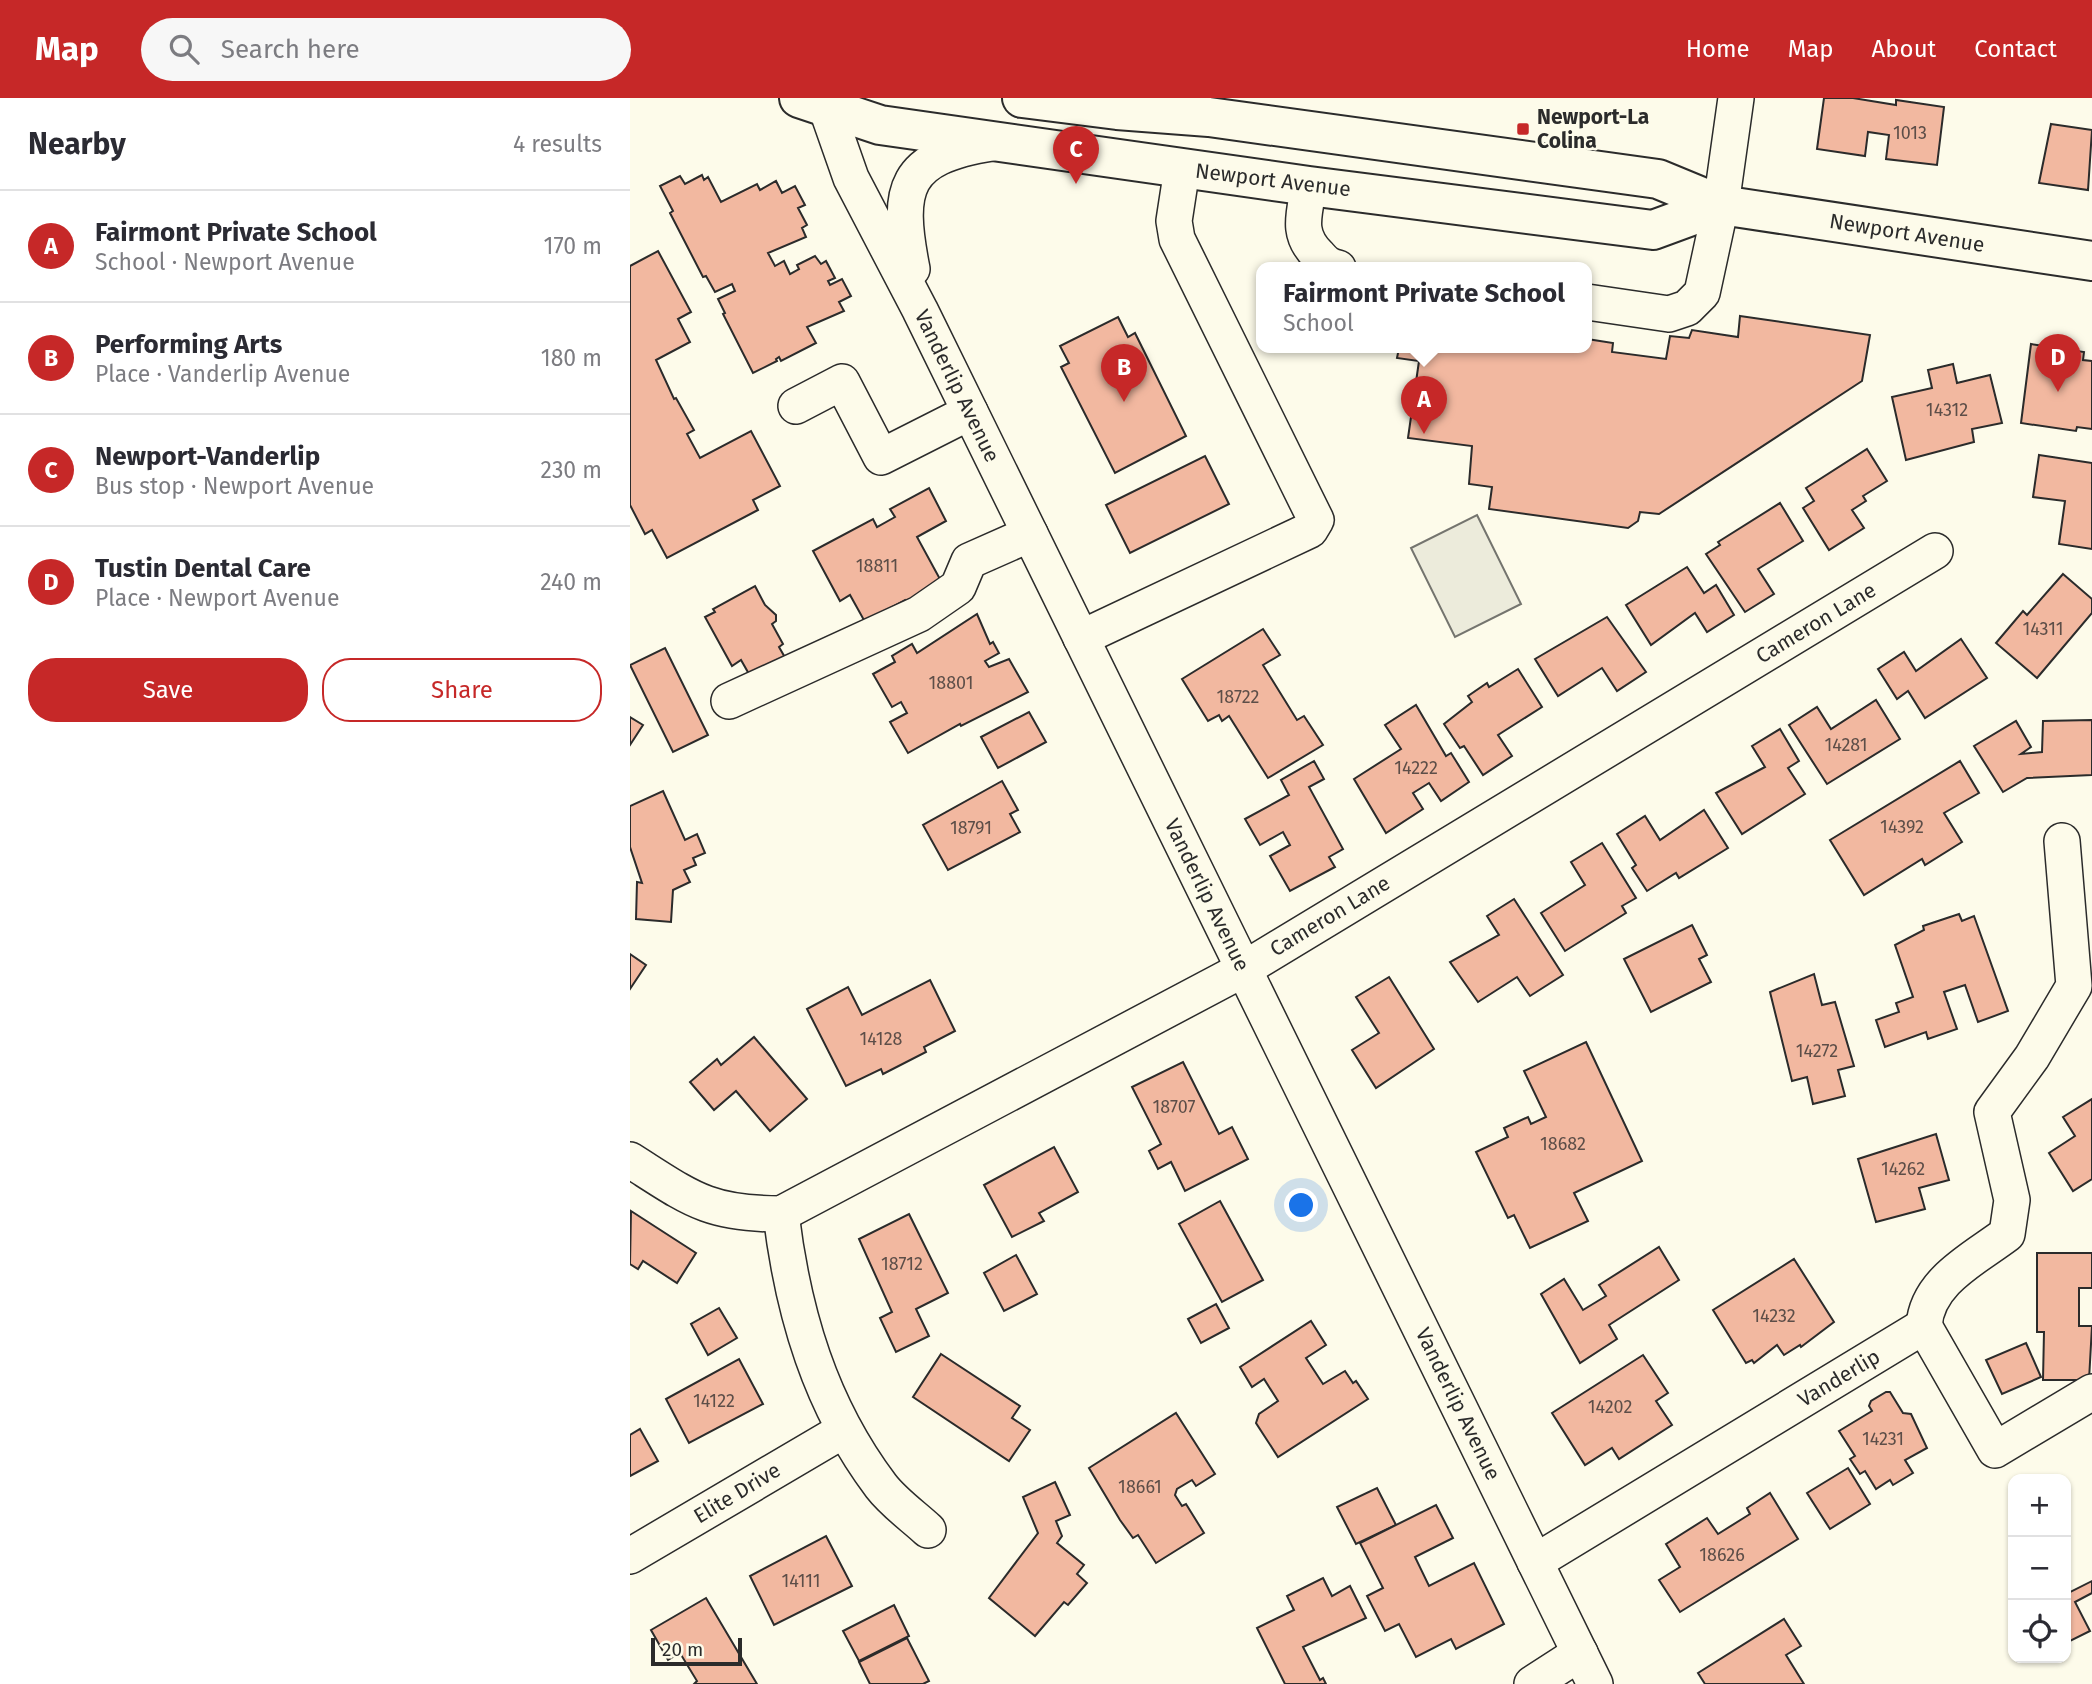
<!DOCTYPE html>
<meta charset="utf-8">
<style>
body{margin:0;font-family:"Fira Sans",sans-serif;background:#f7f7f7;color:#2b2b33}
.controls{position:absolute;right:21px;bottom:21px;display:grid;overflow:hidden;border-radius:14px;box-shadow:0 2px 5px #0004}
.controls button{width:63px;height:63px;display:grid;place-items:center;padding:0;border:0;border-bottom:2px solid #e1e1e2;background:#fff;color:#2b2b33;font:35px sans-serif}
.scale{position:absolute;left:21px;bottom:18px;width:91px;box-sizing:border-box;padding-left:7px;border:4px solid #2b2b2b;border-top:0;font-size:19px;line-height:24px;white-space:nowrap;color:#2b2b2b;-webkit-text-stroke:5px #fdfbea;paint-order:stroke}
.you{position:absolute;left:672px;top:1108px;width:24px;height:24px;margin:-18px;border:5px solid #fff;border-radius:50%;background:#1a73e8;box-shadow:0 0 0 10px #1a73e833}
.badge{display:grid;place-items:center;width:46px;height:46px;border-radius:50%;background:#c62828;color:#fff;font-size:23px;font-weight:700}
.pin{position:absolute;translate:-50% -58px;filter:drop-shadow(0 2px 4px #0008)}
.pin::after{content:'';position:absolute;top:37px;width:24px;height:21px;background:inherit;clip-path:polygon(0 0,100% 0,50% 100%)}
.popup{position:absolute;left:626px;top:164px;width:336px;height:91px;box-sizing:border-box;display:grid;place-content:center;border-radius:14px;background:#fff;filter:drop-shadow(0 2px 5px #0005);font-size:23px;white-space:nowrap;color:#7c7c81}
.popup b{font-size:26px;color:#2b2b33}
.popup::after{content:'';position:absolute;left:50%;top:100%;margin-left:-14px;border:14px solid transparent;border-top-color:#fff}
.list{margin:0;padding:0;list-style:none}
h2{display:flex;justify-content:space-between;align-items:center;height:91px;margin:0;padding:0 28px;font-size:30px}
h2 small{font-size:23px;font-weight:400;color:#7c7c81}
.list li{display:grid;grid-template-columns:46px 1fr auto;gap:21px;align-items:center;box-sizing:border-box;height:112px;padding:0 28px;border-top:2px solid #e1e1e2}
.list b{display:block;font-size:26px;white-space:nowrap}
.list p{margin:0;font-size:23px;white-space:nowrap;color:#7c7c81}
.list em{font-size:23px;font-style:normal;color:#7c7c81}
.actions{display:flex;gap:14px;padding:21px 28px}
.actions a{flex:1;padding:16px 0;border:2px solid #c62828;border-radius:28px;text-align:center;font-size:24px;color:#c62828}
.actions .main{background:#c62828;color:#fff}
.icon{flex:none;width:38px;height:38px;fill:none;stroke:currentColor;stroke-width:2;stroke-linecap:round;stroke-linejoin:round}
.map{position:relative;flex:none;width:1462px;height:1586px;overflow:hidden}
header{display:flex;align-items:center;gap:42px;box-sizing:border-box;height:98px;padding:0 35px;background:#c62828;color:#fff}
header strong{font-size:33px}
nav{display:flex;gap:38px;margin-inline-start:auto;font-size:24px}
.search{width:490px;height:63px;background:#f7f7f7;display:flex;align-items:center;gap:18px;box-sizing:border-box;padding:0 24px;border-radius:38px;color:#7c7c81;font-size:26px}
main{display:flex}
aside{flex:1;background:#fff}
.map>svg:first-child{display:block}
</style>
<header>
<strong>Map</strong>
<div class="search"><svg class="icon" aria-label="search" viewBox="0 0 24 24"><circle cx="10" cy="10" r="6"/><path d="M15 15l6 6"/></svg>Search here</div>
<nav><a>Home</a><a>Map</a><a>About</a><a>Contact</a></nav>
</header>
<main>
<aside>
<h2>Nearby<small>4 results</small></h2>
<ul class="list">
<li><span class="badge">A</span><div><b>Fairmont Private School</b><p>School · Newport Avenue</p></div><em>170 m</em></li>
<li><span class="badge">B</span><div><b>Performing Arts</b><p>Place · Vanderlip Avenue</p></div><em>180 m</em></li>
<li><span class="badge">C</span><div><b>Newport-Vanderlip</b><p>Bus stop · Newport Avenue</p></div><em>230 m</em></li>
<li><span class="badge">D</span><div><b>Tustin Dental Care</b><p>Place · Newport Avenue</p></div><em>240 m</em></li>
</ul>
<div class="actions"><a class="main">Save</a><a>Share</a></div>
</aside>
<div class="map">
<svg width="1462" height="1586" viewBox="0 0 1462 1586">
<rect width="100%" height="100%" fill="#fdfbea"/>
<!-- green -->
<path fill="#ecebdb" stroke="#74746e" stroke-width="2" d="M847 417 891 506 825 539 781 450Z"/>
<!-- building -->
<g fill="#f2b8a0" stroke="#2b2b2b" stroke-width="2">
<path d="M1194 0H1223L1266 7V2L1314 9 1307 67 1256 61 1259 37 1238 34 1235 58 1187 51Z"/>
<path d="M1421 26 1462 32 1458 92 1409 85Z"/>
<path d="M72 77 74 82 78 79 91 104 127 86 130 92 146 83 152 95 165 88 175 107 168 110 177 127 172 130 176 139 138 155 145 168 154 163 160 176 169 171 167 167 185 158 191 166 196 163 205 180 198 183 200 187 212 181 221 198 209 204 214 213 177 229 186 245 151 263 149 259 146 261 147 263 123 275 93 216 95 215 88 201 105 193 102 186 85 194 76 178 73 179 40 115 43 113 30 88 50 78 55 86Z"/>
<path d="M28 153 61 214 48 221 60 244 26 262 44 301 46 300 64 332 57 336 70 360 121 333 150 388 123 402 128 412 37 460 22 432 15 436 0 407V168Z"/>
<path d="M1110 218 1240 237 1232 283 1029 416 1010 414 1008 423 998 430 859 411 862 389 839 386 842 348 778 340 789 263 767 260 769 250H957V241L983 245 982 254 1036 261 1040 238 1059 240 1062 232 1108 239Z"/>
<path d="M488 219 498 239 505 235 556 338 485 375 431 269 439 265 430 248Z"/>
<path d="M1401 246 1454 254 1453 262 1462 263V331L1447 329 1446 333 1391 325Z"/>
<path d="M1323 266 1327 285 1360 277 1372 325 1342 331 1344 344 1276 362 1262 299 1302 290 1298 272Z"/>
<path d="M1237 351 1257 383 1233 398 1236 403 1222 412 1234 430 1199 452 1173 410 1184 403 1176 390Z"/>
<path d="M1409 357 1462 365V451L1429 446 1435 403 1403 399Z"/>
<path d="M575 358 599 406 500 455 476 407Z"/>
<path d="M299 390 316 423 287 439 311 483 279 509 275 502 235 524 220 497 210 503 183 453 243 421 247 429 265 419 260 411Z"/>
<path d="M1150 405 1173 443 1128 471 1144 496 1115 514 1076 456 1090 447 1088 444Z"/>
<path d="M1057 469 1074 495 1086 487 1104 517 1077 534 1065 515 1021 547 996 507Z"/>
<path d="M1433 476 1462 501V515L1407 580 1366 545 1393 513 1397 517Z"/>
<path d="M125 488 135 507 146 517V523L142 526 153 546 149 549 157 563 123 583 111 562 102 568 75 519 85 514 83 511Z"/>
<path d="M347 516 360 546 363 544 369 555 355 563 359 569 379 561 398 594 331 628 330 626 278 655 260 624 277 615 271 604 262 609 243 576 265 564 262 558 282 546 287 555Z"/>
<path d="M977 519 1016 574 987 593 972 570 928 598 905 561Z"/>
<path d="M633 531 650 557 633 567 667 622 674 618 693 647 638 680 599 618 592 623 589 617 578 623 552 581Z"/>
<path d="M1331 541 1357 580 1295 620 1278 593 1267 601 1248 571 1274 554 1286 573Z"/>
<path d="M35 550 78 637 43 654 0 567Z"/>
<path d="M888 571 912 609 868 637 882 658 853 677 834 648 830 650 814 626 842 604 838 598 857 585 859 589Z"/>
<path d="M1246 602 1270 641 1197 686 1159 627 1187 609 1201 631Z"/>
<path d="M786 607 816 658 821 655 839 684 811 703 799 685 783 695 793 711 756 735 724 681 771 651 755 627Z"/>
<path d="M399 614 416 644 368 670 351 639Z"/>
<path d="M0 619 13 627 0 647Z"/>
<path d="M1462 622V677L1397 680 1373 694 1344 648 1386 623 1401 649 1391 656 1412 654 1413 623Z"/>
<path d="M1150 631 1169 663 1158 670 1175 696 1112 736 1086 695 1135 669 1122 648Z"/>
<path d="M684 663 694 681 679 689 713 751 699 759 705 769 660 793 640 758 660 747 653 734 630 747 615 721 659 697 651 682Z"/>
<path d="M1330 663 1349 695 1314 715 1332 744 1295 767 1292 761 1234 797 1200 742Z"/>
<path d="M372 683 388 712 380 716 390 734 318 772 293 727Z"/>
<path d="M33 693 55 742 67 736 75 755 63 760 66 767 54 772 60 784 43 792 41 824 6 821 7 784 12 785 0 749V708Z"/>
<path d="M1074 712 1098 750 1049 780 1046 775 1017 793 1002 770 1006 767 987 736 1015 718 1030 742Z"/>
<path d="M972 745 1006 800 992 808 996 815 935 853 911 815 955 787 941 764Z"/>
<path d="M884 801 933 877 900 898 887 879 848 904 820 864 869 837 857 818Z"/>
<path d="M1329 816 1332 823 1344 818 1378 913 1348 924 1335 887 1314 894 1327 931 1298 941 1296 934 1255 949 1246 922 1269 914 1266 905 1283 899 1265 847 1294 832 1293 828Z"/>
<path d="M1062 827 1077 857 1069 861 1081 884 1021 914 994 861Z"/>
<path d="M0 856 16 867 0 891Z"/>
<path d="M1184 876 1192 907 1205 904 1224 968 1208 972 1215 998 1183 1006 1177 979 1162 983 1140 894Z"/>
<path d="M759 879 804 951 746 990 722 952 749 935 726 899Z"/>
<path d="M300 882 325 933 294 949 296 954 253 976 251 971 216 988 177 911 218 889 232 917Z"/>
<path d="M124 939 177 1001 140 1033 106 993 84 1012 60 984 87 961 91 967Z"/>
<path d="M956 944 1012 1063 944 1095 958 1123 900 1150 884 1117 878 1120 846 1054 878 1039 874 1030 898 1019 901 1026 916 1019 894 973Z"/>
<path d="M553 964 589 1036 602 1029 618 1061 555 1093 541 1064 528 1071 519 1053 531 1046 502 989Z"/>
<path d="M1462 1001V1081L1443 1093 1419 1055 1445 1038 1433 1019Z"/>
<path d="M1306 1036 1319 1082 1289 1090 1295 1111 1246 1124 1228 1061Z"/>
<path d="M424 1049 448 1094 409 1115 414 1123 382 1139 354 1087Z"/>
<path d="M590 1103 633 1182 592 1204 549 1126Z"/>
<path d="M1 1113 66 1155 47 1185 13 1163 8 1171 0 1166Z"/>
<path d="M279 1116 318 1195 286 1211 299 1238 266 1254 250 1220 262 1214 229 1141Z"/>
<path d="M1029 1149 1049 1182 979 1227 987 1241 950 1265 911 1196 934 1181 953 1212 976 1198 969 1187Z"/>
<path d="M1407 1155H1462V1190H1449V1228H1462L1459 1282H1413L1414 1234H1407Z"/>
<path d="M386 1157 407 1196 374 1213 354 1175Z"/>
<path d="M1164 1161 1204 1224 1171 1249 1170 1247 1154 1257 1147 1247 1124 1265 1122 1262 1116 1265 1083 1212Z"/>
<path d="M586 1206 599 1230 571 1245 558 1221Z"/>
<path d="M89 1210 107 1240 78 1257 61 1226Z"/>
<path d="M681 1223 696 1247 676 1260 693 1286 715 1273 723 1285 726 1283 738 1301 648 1359 626 1325 629 1316 648 1303 634 1281 622 1289 610 1269Z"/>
<path d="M1396 1245 1411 1279 1372 1296 1356 1262Z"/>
<path d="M311 1256 390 1308 382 1320 400 1332 379 1363 283 1299Z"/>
<path d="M1013 1257 1038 1295 1026 1303 1042 1327 989 1361 982 1350 955 1367 922 1315Z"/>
<path d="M109 1261 133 1306 59 1345 36 1301Z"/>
<path d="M1256 1294H1260L1273 1315 1281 1316 1297 1350 1275 1362 1283 1375 1263 1387 1260 1382 1246 1391 1235 1373 1230 1376 1220 1361 1225 1358 1209 1333 1242 1313 1239 1308 1241 1303Z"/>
<path d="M546 1315 585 1376 566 1388 562 1382 547 1391 545 1397 552 1408 556 1406 574 1435 526 1465 508 1437 503 1440 490 1422 459 1370Z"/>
<path d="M10 1331 28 1363 0 1378V1337Z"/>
<path d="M1218 1370 1240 1406 1200 1431 1177 1395Z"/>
<path d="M425 1384 440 1417 426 1423 432 1438 427 1445 454 1467 447 1476 457 1485 438 1507 434 1504 405 1538 359 1500 408 1435 393 1399Z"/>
<path d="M747 1390 766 1427 726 1446 707 1409Z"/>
<path d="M1140 1395 1168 1441 1050 1514 1029 1482 1050 1469 1036 1446 1077 1420 1088 1436 1120 1416 1117 1410Z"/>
<path d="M806 1407 823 1440 785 1459 799 1488 844 1465 874 1526 826 1551 821 1541 786 1559 769 1526 755 1533 737 1498 753 1490 730 1445Z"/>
<path d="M196 1438 222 1488 144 1527 120 1478Z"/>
<path d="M693 1480 702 1498 720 1488 736 1520 673 1549 690 1582 693 1580 696 1586H655L627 1530 664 1512 657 1498Z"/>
<path d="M1462 1483V1495L1445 1504 1460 1533 1436 1545V1496Z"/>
<path d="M76 1500 127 1586H64L67 1583 50 1555 38 1562 21 1532Z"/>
<path d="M264 1507 279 1538 229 1563 213 1533Z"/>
<path d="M1154 1521 1171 1548 1156 1557 1174 1586H1075L1068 1575Z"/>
<path d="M277 1540 299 1583 293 1586H240L229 1564Z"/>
</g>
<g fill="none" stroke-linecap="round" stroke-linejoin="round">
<defs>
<g id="minor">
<path d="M195 6 221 80 290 212 965 1586"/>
<path d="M679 88C674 117 666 136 689 158 695 165 699 168 708 170"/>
<path d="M282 171C266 90 273 59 362 45"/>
<path d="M957 204 1039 216 1057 210 1072 195 1091 107 1106 0"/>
<path d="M166 308 212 284 251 359 340 314"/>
<path d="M451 540 680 432 686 422 547 141 544 123 552 71"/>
<path d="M99 603 289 516 328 489 339 463 400 436"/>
<path d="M0 1062C60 1100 77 1116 151 1116L614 871 1305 453"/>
<path d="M151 1116C163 1215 190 1307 251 1388 264 1405 283 1418 298 1432"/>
<path d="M1294 1228C1297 1183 1344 1161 1377 1136L1382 1102 1362 1014 1402 959 1444 888 1432 743"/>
<path d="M1294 1228 1365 1352 1462 1294"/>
<path d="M0 1458 214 1332"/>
<path d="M905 1464 1294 1228"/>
<path d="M902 1586 950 1555"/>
</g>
<g id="major">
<path d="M169 0 250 27 679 88 1023 132 1091 107"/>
<path d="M392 0 487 12 579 19 1028 81 1091 107 1462 163"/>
</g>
</defs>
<!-- minor casing -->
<use href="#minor" stroke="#2b2b2b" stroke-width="38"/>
<!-- major casing -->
<use href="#major" stroke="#2b2b2b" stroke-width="42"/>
<!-- minor -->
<use href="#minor" stroke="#fdfbea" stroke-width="35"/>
<!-- major -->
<use href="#major" stroke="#fdfbea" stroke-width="38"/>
</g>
<!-- markers -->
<rect fill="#c62828" stroke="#fdfbea" stroke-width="2.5" x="886" y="24" width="14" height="14" rx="3.5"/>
<g text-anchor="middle" stroke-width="5" stroke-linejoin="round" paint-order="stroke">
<!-- number labels -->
<g font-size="18" fill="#5d4e48">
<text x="1280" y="41">1013</text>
<text x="1317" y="318">14312</text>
<text x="247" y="474">18811</text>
<text x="1413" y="537">14311</text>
<text x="321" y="591">18801</text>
<text x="608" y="605">18722</text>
<text x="1216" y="653">14281</text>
<text x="786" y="676">14222</text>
<text x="1272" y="735">14392</text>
<text x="341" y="736">18791</text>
<text x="251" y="947">14128</text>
<text x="1187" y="959">14272</text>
<text x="544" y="1015">18707</text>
<text x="933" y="1052">18682</text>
<text x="1273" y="1077">14262</text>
<text x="272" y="1172">18712</text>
<text x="1144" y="1224">14232</text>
<text x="84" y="1309">14122</text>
<text x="980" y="1315">14202</text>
<text x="1253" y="1347">14231</text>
<text x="510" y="1395">18661</text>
<text x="1092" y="1463">18626</text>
<text x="171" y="1489">14111</text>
</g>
<!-- poi labels -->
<g font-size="21" font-weight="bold" fill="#2b2b2b" stroke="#fdfbea" text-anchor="start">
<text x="907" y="26">Newport-La<tspan x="907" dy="24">Colina</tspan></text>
</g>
<!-- street labels -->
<g font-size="21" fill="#2b2b2b" stroke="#fdfbea">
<text transform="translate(643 82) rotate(7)" y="7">Newport Avenue</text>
<text transform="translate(1277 135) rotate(9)" y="7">Newport Avenue</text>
<text transform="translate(327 288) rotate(64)" y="7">Vanderlip Avenue</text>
<text transform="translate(1186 525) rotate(-31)" y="7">Cameron Lane</text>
<text transform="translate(577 797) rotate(64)" y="7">Vanderlip Avenue</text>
<text transform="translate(700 818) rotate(-31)" y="7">Cameron Lane</text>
<text transform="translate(1209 1280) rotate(-31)" y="7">Vanderlip</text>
<text transform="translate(828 1306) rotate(64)" y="7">Vanderlip Avenue</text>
<text transform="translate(107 1395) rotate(-31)" y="7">Elite Drive</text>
</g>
</g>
</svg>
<div class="controls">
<button>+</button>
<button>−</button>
<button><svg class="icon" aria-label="locate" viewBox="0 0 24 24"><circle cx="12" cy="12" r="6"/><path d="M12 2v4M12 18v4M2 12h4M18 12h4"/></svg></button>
</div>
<div class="scale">20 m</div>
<div class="you"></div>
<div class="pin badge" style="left:794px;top:336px">A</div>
<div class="popup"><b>Fairmont Private School</b>School</div>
<div class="pin badge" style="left:494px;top:304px">B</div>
<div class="pin badge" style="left:446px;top:86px">C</div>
<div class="pin badge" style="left:1428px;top:294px">D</div>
</div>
</main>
